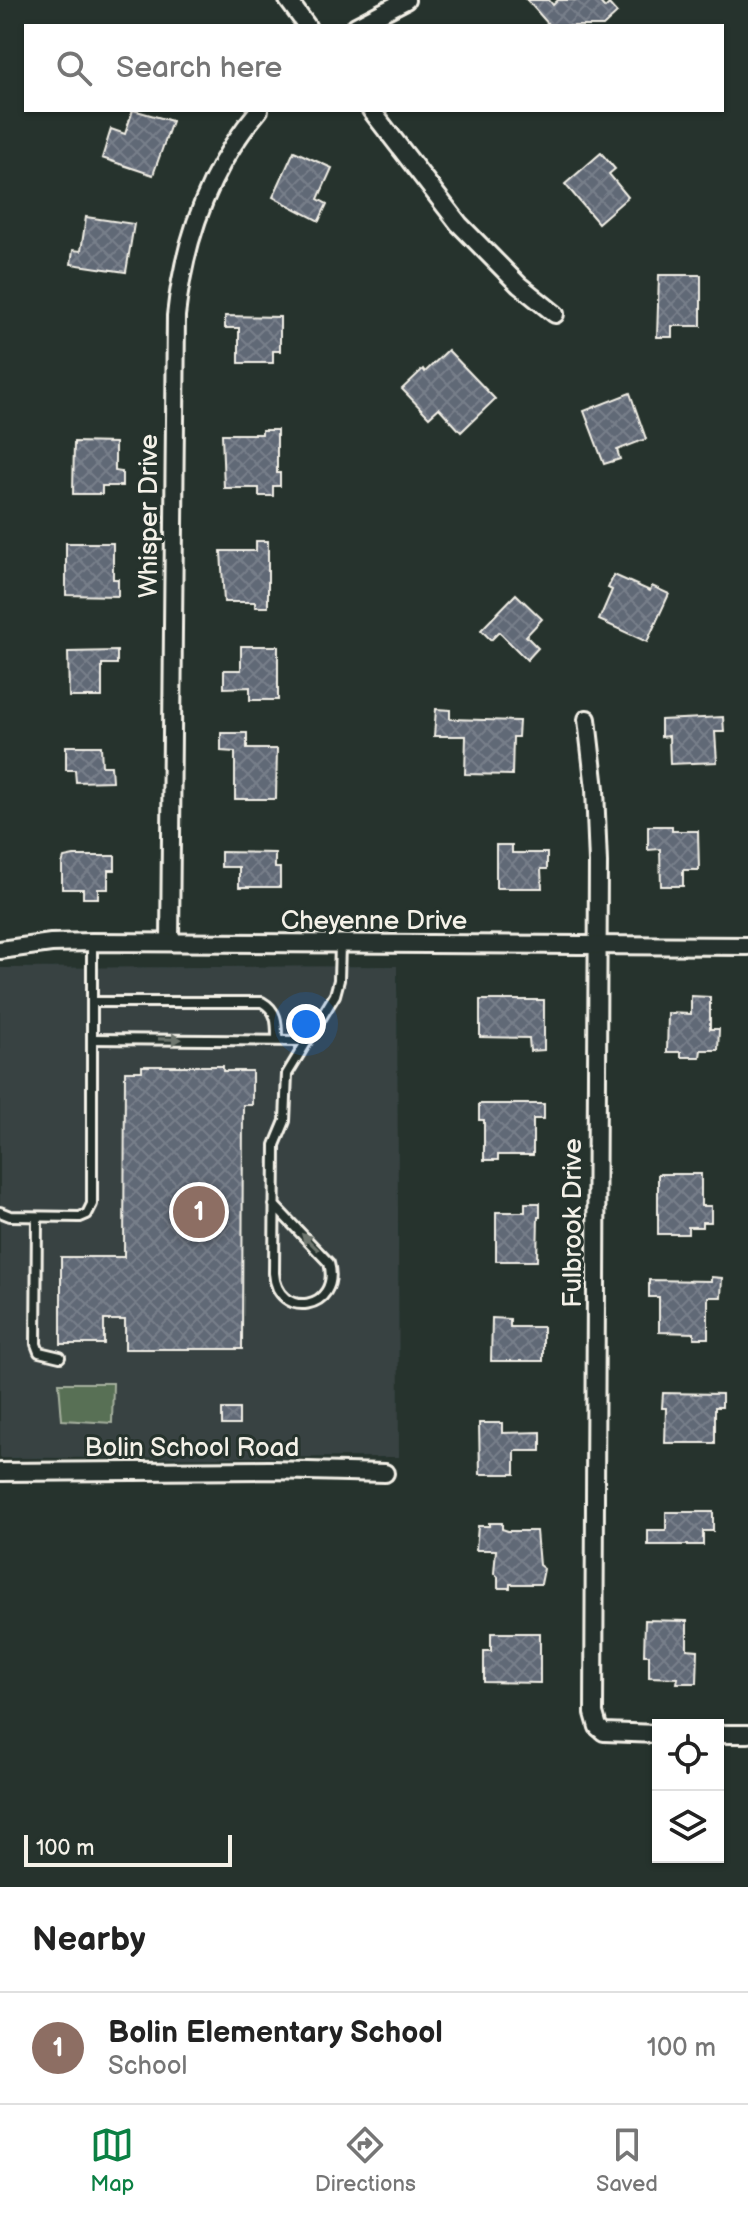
<!DOCTYPE html>
<style>
body{margin:0;font-family:"Balsamiq Sans",sans-serif;background:#f6f6f6;color:#222}
.controls{position:absolute;right:24px;bottom:24px;display:grid;overflow:hidden;border-radius:0px;box-shadow:0 2px 6px #0004}
.controls button{width:72px;height:72px;display:grid;place-items:center;padding:0;border:0;border-bottom:2px solid #e0e0e0;background:#fff;color:#222;font:40px sans-serif}
.scale{position:absolute;left:24px;bottom:20px;width:208px;box-sizing:border-box;padding-left:8px;border:4px solid #f4f1e8;border-top:0;font-size:22px;line-height:28px;white-space:nowrap;color:#f4f1e8;-webkit-text-stroke:6px #26332d;paint-order:stroke}
.you{position:absolute;left:306px;top:1024px;width:28px;height:28px;margin:-20px;border:6px solid #fff;border-radius:50%;background:#1a73e8;box-shadow:0 0 0 12px #1a73e833}
.badge{display:grid;place-items:center;width:52px;height:52px;border-radius:50%;background:#0b8043;color:#fff;font-size:26px;font-weight:700}
.pin{position:absolute;translate:-50% -50%;border:4px solid #fff;box-shadow:0 2px 8px #0006}
.list{margin:0;padding:0;list-style:none}
h2{display:flex;justify-content:space-between;align-items:center;height:104px;margin:0;padding:0 32px;font-size:34px}
h2 small{font-size:26px;font-weight:400;color:#767676}
.list li{display:grid;grid-template-columns:52px 1fr auto;gap:24px;align-items:center;box-sizing:border-box;height:112px;padding:0 32px;border-top:2px solid #e0e0e0}
.list b{display:block;font-size:30px;white-space:nowrap}
.list p{margin:0;font-size:26px;white-space:nowrap;color:#767676}
.list em{font-size:26px;font-style:normal;color:#767676}
.icon{flex:none;width:44px;height:44px;fill:none;stroke:currentColor;stroke-width:2;stroke-linecap:round;stroke-linejoin:round}
.map{position:relative;flex:none;width:748px;height:1887px;overflow:hidden}
.search{position:absolute;background:#fff;box-shadow:0 2px 6px #0004;left:24px;right:24px;top:24px;height:88px;display:flex;align-items:center;gap:20px;box-sizing:border-box;padding:0 28px;border-radius:0px;color:#767676;font-size:30px}
.sheet{height:216px;background:#fff}
nav{display:flex;justify-content:space-around;align-items:center;box-sizing:border-box;height:112px;border-top:2px solid #e0e0e0;background:#fff;font-size:22px;color:#767676}
nav a{display:grid;justify-items:center;gap:4px}
nav .on{color:#0b8043}
.map>svg:first-child{display:block}
</style>
<div class="map">
<svg width="748" height="1887" viewBox="0 0 748 1887">
<defs>
<pattern id="building-cross-hatch" width="8" height="8" patternUnits="userSpaceOnUse" patternTransform="scale(2)"><rect width="8" height="8" fill="#606976"/><path d="M0 0l8 8M0 8l8-8" fill="none" stroke="#777f8a"/></pattern>
</defs>
<rect width="100%" height="100%" fill="#26332d"/>
<filter id="ink" filterUnits="userSpaceOnUse"><feTurbulence type="fractalNoise" baseFrequency=".0125" numOctaves="2"/><feDisplacementMap in="SourceGraphic" scale="16" xChannelSelector="R" yChannelSelector="G"/><feConvolveMatrix kernelMatrix="1 2 1 2 8 2 1 2 1" color-interpolation-filters="sRGB"/></filter>
<g filter="url(#ink)">
<!-- built -->
<path fill="#374343" d="M397 966 399 1457 0 1458V968Z"/>
<!-- green -->
<path fill="#597055" stroke="#a6b09e" stroke-width="2" d="M59 1383H113L112 1423 62 1420Z"/>
<!-- building -->
<g fill="url(#building-cross-hatch)" stroke="#f4f1e8" stroke-width="2">
<path d="M527 0H549L553 5 558 0H598L605 8 609 4 617 13 603 26H550Z"/>
<path d="M133 110 172 121 153 175 102 158 111 129 125 134Z"/>
<path d="M294 151 332 168 318 199 327 204 319 221 273 197Z"/>
<path d="M601 153 615 169 609 174 628 197 598 223 565 184Z"/>
<path d="M86 217 134 224 126 272 71 264 73 250 81 251Z"/>
<path d="M659 275H701V326H672V337H657Z"/>
<path d="M225 316 280 317V351H273V363H239V328H225Z"/>
<path d="M448 350 495 399 461 432 439 408 429 417 402 389 423 369 425 372Z"/>
<path d="M630 393 646 439 617 450 620 459 604 464 584 411Z"/>
<path d="M262 430H277V473H280V486H273V496H259V488H224L222 434H262Z"/>
<path d="M74 442 115 443V471L122 472V486H102V494H73Z"/>
<path d="M256 541H268V607H255V602H224L221 551H256Z"/>
<path d="M66 543H113V579H118V596L66 595Z"/>
<path d="M614 575 650 591 652 586 669 594 647 642 599 620 612 590 608 588Z"/>
<path d="M516 594 542 619 526 636 538 648 527 660 499 632 491 640 481 630Z"/>
<path d="M241 646H278V700H250V687L224 688V670H241Z"/>
<path d="M117 651V664H102V697H69L68 652Z"/>
<path d="M436 709 450 710V719L519 721 518 737H513L512 775 465 774 466 736H434Z"/>
<path d="M723 717 724 732H715L717 762 670 764 669 736 661 737V720Z"/>
<path d="M221 733H247V749H277L276 799H235V752L221 751Z"/>
<path d="M66 746H101L102 766H111L112 781 76 782 75 770H66Z"/>
<path d="M648 826H672V831H698L699 870H683V886H661L660 849 648 850Z"/>
<path d="M496 845H512V853H547V869H541L542 888H496Z"/>
<path d="M221 852 275 853V868H280V887H239V867H221Z"/>
<path d="M74 856H115V870H108V889H98V898H83V889H62V864L64 858Z"/>
<path d="M691 996 710 997V1029H719L718 1050H701L700 1057H681V1052H667L668 1013 691 1014Z"/>
<path d="M480 1000H544V1050L530 1051 529 1038 480 1037Z"/>
<path d="M142 1066H223V1071H252V1105H243L242 1349H125V1320H104V1344H61V1257H124L125 1071H142Z"/>
<path d="M479 1104H544V1119H533V1155H498V1160H484V1120H479Z"/>
<path d="M658 1174H701V1206H711V1222H702V1227H688V1234H658Z"/>
<path d="M525 1203H540V1217H538L537 1261H496V1212H525Z"/>
<path d="M711 1277 722 1278 721 1297H708V1338H694V1333L659 1332V1297H649V1280L711 1281Z"/>
<path d="M492 1318 510 1319V1327H543V1361H491Z"/>
<path d="M663 1393 722 1394V1407H715V1443H665L666 1408H662Z"/>
<rect x="222" y="1409" width="17" height="16"/>
<path d="M479 1423H502V1433L541 1432V1451H515V1474H480Z"/>
<path d="M666 1512H713V1531H703V1545H648V1530H666Z"/>
<path d="M489 1523H502V1529L508 1531H536L539 1565 544 1569 541 1584H510V1588H498V1577L494 1573 496 1550H476L478 1526H489Z"/>
<path d="M645 1620 687 1621V1649L698 1650 697 1683H677L678 1678 649 1677V1655H644Z"/>
<path d="M491 1633H540V1683L484 1682V1651H491Z"/>
</g>
<g fill="none" stroke-linecap="round" stroke-linejoin="round">
<defs>
<g id="service">
<path d="M92 1002H262C278 1011 277 1024 277 1040"/>
<path d="M92 1039 307 1041"/>
<path d="M274 1205 329 1263C342 1310 277 1321 274 1273L275 1145 285 1121 287 1074 335 995 339 980 340 944"/>
<path d="M0 1212 10 1216 80 1217 87 1214 92 1204V942"/>
<path d="M37 1217 36 1344 39 1352 60 1357"/>
</g>
<g id="minor">
<path d="M288 0 307 26"/>
<path d="M356 26 406 0"/>
<path d="M371 110 459 224 519 285 555 314"/>
<path d="M587 719 595 789 598 863 594 1713 598 1727 604 1732 658 1734"/>
<path d="M170 942 176 316C184 240 209 169 259 110"/>
<path d="M0 950 51 943 92 942 748 946"/>
<path d="M0 1472 270 1470 385 1473"/>
<path d="M718 1734H748"/>
</g>
</defs>
<!-- service casing -->
<use href="#service" stroke="#f4f1e8" stroke-width="14"/>
<!-- minor casing -->
<use href="#minor" stroke="#f4f1e8" stroke-width="22"/>
<!-- service -->
<use href="#service" stroke="#26332d" stroke-width="8"/>
<!-- minor -->
<use href="#minor" stroke="#26332d" stroke-width="16"/>
</g>
<!-- one-way arrows -->
<defs><path id="oneway-solid" d="M-6-.8H1V-3.2L6.5 0L1 3.2V.8H-6Z" transform="scale(2)"/></defs>
<g fill="#6e766e">
<use href="#oneway-solid" transform="translate(170 1039) rotate(1)"/>
<use href="#oneway-solid" transform="translate(310 1242) rotate(-135)"/>
</g>
</g>
<g text-anchor="middle" stroke-width="6" stroke-linejoin="round" paint-order="stroke">
<!-- street labels -->
<g font-size="26" fill="#f4f1e8" stroke="#26332d">
<text transform="translate(148 516) rotate(-90)" y="9">Whisper Drive</text>
<text x="374" y="929">Cheyenne Drive</text>
<text transform="translate(572 1223) rotate(-90)" y="9">Fulbrook Drive</text>
<text x="192" y="1456">Bolin School Road</text>
</g>
</g>
</svg>
<div class="controls">
<button><svg class="icon" aria-label="locate" viewBox="0 0 24 24"><circle cx="12" cy="12" r="6"/><path d="M12 2v4M12 18v4M2 12h4M18 12h4"/></svg></button>
<button><svg class="icon" aria-label="layers" viewBox="0 0 24 24"><path d="M12 4l9 5-9 5-9-5zM3 14l9 5 9-5"/></svg></button>
</div>
<div class="scale">100 m</div>
<div class="you"></div>
<div class="pin badge" style="left:199px;top:1212px;background:#8d6e63">1</div>
<div class="search"><svg class="icon" aria-label="search" viewBox="0 0 24 24"><circle cx="10" cy="10" r="6"/><path d="M15 15l6 6"/></svg>Search here</div>
</div>
<section class="sheet">
<h2>Nearby<small></small></h2>
<ul class="list">
<li><span class="badge" style="background:#8d6e63">1</span><div><b>Bolin Elementary School</b><p>School</p></div><em>100 m</em></li>
</ul>
</section>
<nav>
<a class="on"><svg class="icon" aria-label="map" viewBox="0 0 24 24"><path d="M3 6l6-2 6 2 6-2v14l-6 2-6-2-6 2zM9 4v14M15 6v14"/></svg>Map</a>
<a><svg class="icon" aria-label="directions" viewBox="0 0 24 24"><path d="M12 3l9 9-9 9-9-9zM9 14v-3h6M13 9l2 2-2 2"/></svg>Directions</a>
<a><svg class="icon" aria-label="saved" viewBox="0 0 24 24"><path d="M7 4h10v16l-5-4-5 4z"/></svg>Saved</a>
</nav>
